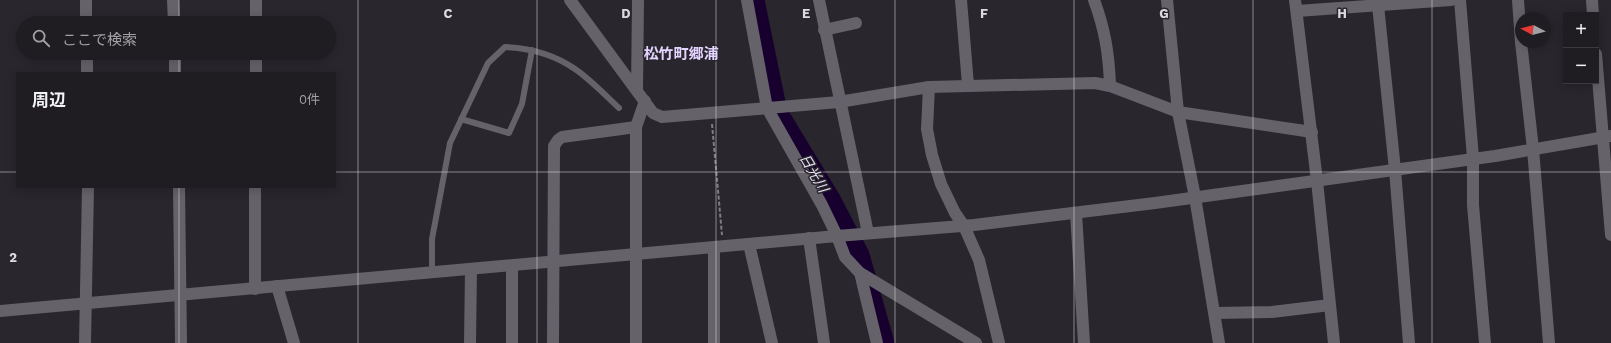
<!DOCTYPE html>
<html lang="ja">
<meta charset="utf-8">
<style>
body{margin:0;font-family:"Work Sans","Noto Sans JP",sans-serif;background:#27252a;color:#f1f3f6}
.controls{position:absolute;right:12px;top:12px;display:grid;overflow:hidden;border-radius:0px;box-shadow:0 2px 10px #0003}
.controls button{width:36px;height:36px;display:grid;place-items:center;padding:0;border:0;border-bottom:1px solid #3c3a40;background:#1f1c22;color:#f1f3f6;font:20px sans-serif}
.compass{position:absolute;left:1515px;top:12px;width:36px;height:36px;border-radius:50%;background:#1f1c22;box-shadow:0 2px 10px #0003;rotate:277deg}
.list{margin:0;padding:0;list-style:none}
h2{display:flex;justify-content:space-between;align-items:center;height:52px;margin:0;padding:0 16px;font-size:17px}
h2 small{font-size:13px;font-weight:400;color:#a1a1a5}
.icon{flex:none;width:22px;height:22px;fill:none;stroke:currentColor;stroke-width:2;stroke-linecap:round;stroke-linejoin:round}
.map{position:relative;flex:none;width:1611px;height:343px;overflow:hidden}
.search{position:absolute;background:#1f1c22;box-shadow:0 2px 10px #0003;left:16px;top:16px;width:320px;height:44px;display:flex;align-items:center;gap:10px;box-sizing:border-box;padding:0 14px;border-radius:22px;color:#a1a1a5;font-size:15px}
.panel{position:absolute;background:#1f1c22;box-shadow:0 2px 10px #0003;left:16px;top:72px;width:320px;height:116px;border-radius:0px}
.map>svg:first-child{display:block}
</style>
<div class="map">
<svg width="1611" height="343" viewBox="0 0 1611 343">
<rect width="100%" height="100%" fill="#29262d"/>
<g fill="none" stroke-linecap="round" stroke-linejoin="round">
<!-- river -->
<path stroke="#17002e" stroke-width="21" d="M754 0 777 112 831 201 859 255 884 343"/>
<!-- path -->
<path stroke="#7f7d82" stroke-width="2" stroke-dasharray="4 2" stroke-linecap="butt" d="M712 124 722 235"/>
<!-- service -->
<g stroke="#65626a" stroke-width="6">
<path d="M461 119 509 133 522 104 532 50"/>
<path d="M432 271V239L450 143 488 63 505 47C529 48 555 55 575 69 591 80 605 95 619 108"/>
</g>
<!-- minor -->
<g stroke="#65626a" stroke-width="12">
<path d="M86 0V23"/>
<path d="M173 0 174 23"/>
<path d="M570 0 653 113 662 117 839 102 929 87 1095 83 1110 86 1178 112 1312 132"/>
<path d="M747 0 767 108 822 205 837 236 845 257 860 273 976 343"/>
<path d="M819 0 868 233"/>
<path d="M961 0 968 85"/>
<path d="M1094 0C1105 30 1109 54 1110 86"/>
<path d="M1167 0 1178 112 1195 197 1219 343"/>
<path d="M1518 0 1521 42"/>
<path d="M1378 5 1395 170 1409 343"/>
<path d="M1297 11 1451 0"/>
<path d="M256 23V0"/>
<path d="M824 30 856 23"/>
<path d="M1521 42 1533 149 1549 343"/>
<path d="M87 53V73"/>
<path d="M175 53V73"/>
<path d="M256 73V53"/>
<path d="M929 87 927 129 932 155 941 184 955 213 964 226 979 260 999 343"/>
<path d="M637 90 638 0"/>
<path d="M1473 158V205L1485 343"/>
<path d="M179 187 181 343"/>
<path d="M1076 213 1084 343"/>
<path d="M809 238 824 343"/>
<path d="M749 244 772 343"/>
<path d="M714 247V343"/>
<path d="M512 266V343"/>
<path d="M860 273 877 343"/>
<path d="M277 286 294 343"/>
<path d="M255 289V187"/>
<path d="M1215 313 1272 312 1330 305"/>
<path d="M85 343 88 187"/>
<path d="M470 343 471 269"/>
<path d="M553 343 554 146 558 140 562 137 636 127"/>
<path d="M636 343V127L645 101"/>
</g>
<!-- tertiary -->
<g stroke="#65626a" stroke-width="12">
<path d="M1295 0 1317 181 1334 343"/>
<path d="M1460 0 1473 158"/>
<path d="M1592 0 1593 15"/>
<path d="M1596 54 1611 235"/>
<path d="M0 311 837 236 974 225 1155 203 1495 156 1611 136"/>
</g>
</g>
<!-- grid -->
<path fill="none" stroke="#dbdade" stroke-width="1" stroke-opacity="0.55" d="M179 0V23M358 0V343M537 0V343M716 0V343M895 0V343M1074 0V343M1253 0V343M1432 0V343M179 53V73M0 172H17M335 172H1611M179 187V343"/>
<g text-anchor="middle" stroke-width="3" stroke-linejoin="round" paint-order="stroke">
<!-- water labels -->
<g font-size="14" font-style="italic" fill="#e7e1f3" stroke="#29262d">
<text transform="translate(814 173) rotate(59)" y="5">日光川</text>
</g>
<!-- quarter labels -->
<g font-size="15" font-weight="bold" fill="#e4d4ff" stroke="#29262d">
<text x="681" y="59">松竹町郷浦</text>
</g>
</g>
<g font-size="13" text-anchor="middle" font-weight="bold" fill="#dbdade" stroke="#29262d" stroke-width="3" stroke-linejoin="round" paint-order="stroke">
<text x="448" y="18">C</text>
<text x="626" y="18">D</text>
<text x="806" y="18">E</text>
<text x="984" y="18">F</text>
<text x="1164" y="18">G</text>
<text x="1342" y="18">H</text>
<text x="13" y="262">2</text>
</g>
</svg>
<div class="controls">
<button>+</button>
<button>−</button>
</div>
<svg class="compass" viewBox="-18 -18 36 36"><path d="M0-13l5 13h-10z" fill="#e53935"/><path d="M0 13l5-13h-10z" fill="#a1a1a5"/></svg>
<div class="search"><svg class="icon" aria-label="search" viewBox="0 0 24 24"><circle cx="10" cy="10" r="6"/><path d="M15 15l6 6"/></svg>ここで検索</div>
<section class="panel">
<h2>周辺<small>0件</small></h2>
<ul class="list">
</ul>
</section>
</div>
